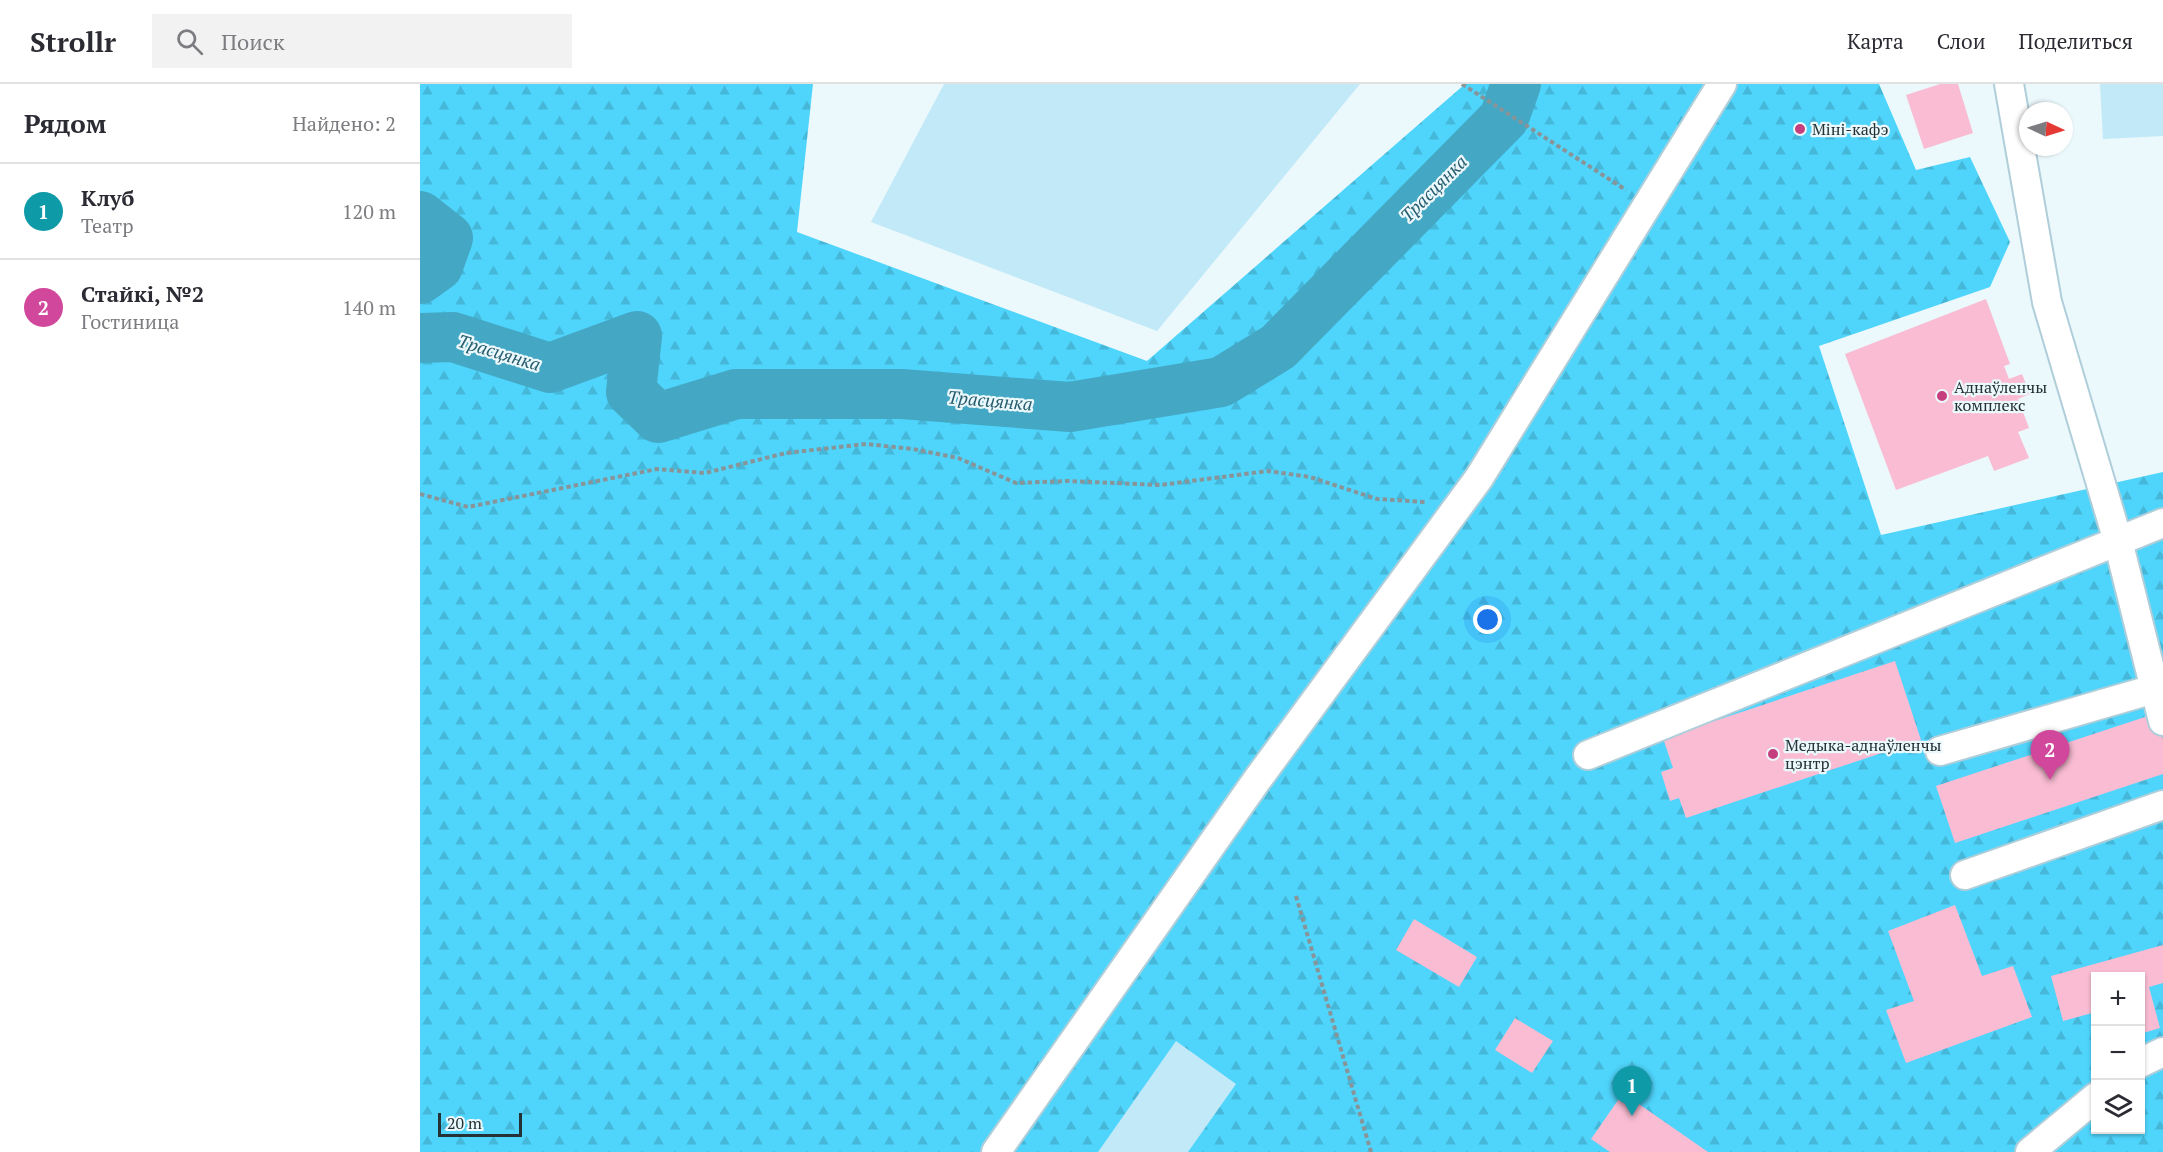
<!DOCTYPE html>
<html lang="ru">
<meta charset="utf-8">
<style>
body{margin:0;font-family:"PT Serif",serif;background:#f2f2f3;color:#2b2b33}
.controls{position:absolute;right:18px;bottom:18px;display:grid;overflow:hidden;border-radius:0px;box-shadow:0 2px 4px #0004}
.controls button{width:54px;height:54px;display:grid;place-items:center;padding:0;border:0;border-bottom:2px solid #e1e1e2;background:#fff;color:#2b2b33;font:30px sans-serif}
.compass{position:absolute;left:1599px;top:18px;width:54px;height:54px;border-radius:50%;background:#fff;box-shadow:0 2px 4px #0004;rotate:94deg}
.scale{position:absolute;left:18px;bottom:15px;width:84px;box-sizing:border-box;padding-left:6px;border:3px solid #243135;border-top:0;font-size:16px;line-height:21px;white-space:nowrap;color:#243135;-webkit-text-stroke:4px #ebf8fc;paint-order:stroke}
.you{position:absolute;left:1068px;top:536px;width:21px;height:21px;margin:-15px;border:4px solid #fff;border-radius:50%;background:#1a73e8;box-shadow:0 0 0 9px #1a73e833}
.badge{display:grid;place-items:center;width:39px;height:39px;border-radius:50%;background:#0f766e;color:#fff;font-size:20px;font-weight:700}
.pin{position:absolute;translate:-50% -50px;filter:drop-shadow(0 2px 3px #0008)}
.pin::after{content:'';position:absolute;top:32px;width:21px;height:18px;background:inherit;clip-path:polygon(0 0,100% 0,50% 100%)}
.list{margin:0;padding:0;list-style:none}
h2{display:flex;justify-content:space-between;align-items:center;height:78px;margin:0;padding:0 24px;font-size:26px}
h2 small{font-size:20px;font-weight:400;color:#7c7c81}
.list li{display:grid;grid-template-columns:39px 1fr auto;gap:18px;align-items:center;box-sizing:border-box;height:96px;padding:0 24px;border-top:2px solid #e1e1e2}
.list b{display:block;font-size:22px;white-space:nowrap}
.list p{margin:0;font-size:20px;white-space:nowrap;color:#7c7c81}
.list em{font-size:20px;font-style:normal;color:#7c7c81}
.icon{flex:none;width:33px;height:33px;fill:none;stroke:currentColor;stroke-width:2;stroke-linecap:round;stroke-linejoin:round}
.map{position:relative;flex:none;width:1743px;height:1068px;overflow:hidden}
header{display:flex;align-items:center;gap:36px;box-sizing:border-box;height:84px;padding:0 30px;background:#fff;border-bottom:2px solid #e1e1e2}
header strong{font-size:28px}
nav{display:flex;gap:33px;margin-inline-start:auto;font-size:21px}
.search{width:420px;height:54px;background:#f2f2f3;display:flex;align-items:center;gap:15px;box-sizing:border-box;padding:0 21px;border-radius:0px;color:#7c7c81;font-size:22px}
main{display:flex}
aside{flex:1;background:#fff}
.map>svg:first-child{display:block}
</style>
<header>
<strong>Strollr</strong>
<div class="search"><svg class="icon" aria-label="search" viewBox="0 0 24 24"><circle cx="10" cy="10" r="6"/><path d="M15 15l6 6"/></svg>Поиск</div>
<nav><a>Карта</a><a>Слои</a><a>Поделиться</a></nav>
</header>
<main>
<aside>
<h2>Рядом<small>Найдено: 2</small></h2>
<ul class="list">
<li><span class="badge" style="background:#0f9aa8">1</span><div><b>Клуб</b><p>Театр</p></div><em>120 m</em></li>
<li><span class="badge" style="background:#d1479c">2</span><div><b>Стайкі, №2</b><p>Гостиница</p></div><em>140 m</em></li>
</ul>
</aside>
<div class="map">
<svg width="1743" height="1068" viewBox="0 0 1743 1068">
<defs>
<pattern id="forest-firs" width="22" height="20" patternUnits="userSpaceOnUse" patternTransform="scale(1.5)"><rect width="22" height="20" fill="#4fd5fc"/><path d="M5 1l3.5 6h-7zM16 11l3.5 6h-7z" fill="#45b7d9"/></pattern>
</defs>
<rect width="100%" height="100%" fill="#ebf8fc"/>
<!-- forest -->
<path fill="url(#forest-firs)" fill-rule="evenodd" d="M0 0H393L377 148 727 277 1045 0H1459L1496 86 1550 73 1590 158 1570 203 1399 262 1461 451 1743 388V1068H0ZM1676 892H1720V1046H1676Z"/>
<!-- park -->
<g fill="#c1e9f7">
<path d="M524 0H940L737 247 451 138Z"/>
<path d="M1680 0H1743V52L1683 55Z"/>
<path d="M756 957 816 1000 768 1068H678Z"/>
</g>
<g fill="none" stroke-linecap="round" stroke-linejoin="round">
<!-- river -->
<g stroke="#44a8c5" stroke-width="50">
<path d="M0 132 28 154 18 182 0 195"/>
<path d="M0 254 33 253 130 284 217 252 211 308 238 334 316 310H482L650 323 801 298 858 263 1084 34 1096 0"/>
</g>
</g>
<!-- building -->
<g fill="#f9bcd2">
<path d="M1520 0H1538L1553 49 1504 65 1486 11Z"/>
<path d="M1566 215 1590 280 1584 282 1589 295 1602 290 1610 310 1598 315 1609 344 1598 348 1609 374 1574 387 1568 372 1476 406 1425 270Z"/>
<path d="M1475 577 1501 656 1266 734 1259 714 1250 717 1241 688 1253 684 1243 654Z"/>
<path d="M1734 630 1743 655V690L1535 759 1516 702Z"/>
<path d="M1535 821 1562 892 1593 882 1612 933 1486 979 1466 926 1494 917 1468 847Z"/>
<path d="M994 835 1057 873 1039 903 976 866Z"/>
<path d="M1743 861V899L1729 903 1740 944 1720 950V892H1676V928L1643 937 1631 892Z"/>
<path d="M1095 934 1133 957 1112 989 1075 966Z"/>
<path d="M1203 1009 1288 1068H1190L1171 1055Z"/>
</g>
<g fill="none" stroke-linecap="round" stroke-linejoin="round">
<defs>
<g id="minor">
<path d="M1589 0 1627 218 1698 457 1743 637"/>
<path d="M1520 667 1734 605"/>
<path d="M1168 671 1743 439"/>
<path d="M1545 791 1743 721"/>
<path d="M1720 979 1743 968"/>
<path d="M576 1068 837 696 1059 394 1302 0"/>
<path d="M1610 1068 1676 1013"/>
</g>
</defs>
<!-- minor casing -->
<use href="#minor" stroke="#afced9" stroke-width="32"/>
<!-- path -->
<g stroke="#879498" stroke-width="4" stroke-dasharray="4.5 3" stroke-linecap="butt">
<path d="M1042 0 1206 106"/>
<path d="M0 410 48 423 237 385 285 389 366 369 446 360 493 365 538 374 596 399 648 397 740 401 848 387 890 393 957 415 1006 418"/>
<path d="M876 812 951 1068"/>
</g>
<!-- minor -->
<use href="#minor" stroke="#fff" stroke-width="28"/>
</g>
<!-- markers -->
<g fill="#c53e7e" stroke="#ebf8fc" stroke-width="2">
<circle cx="1380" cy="45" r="6"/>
<circle cx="1522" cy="312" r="6"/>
<circle cx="1353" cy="670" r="6"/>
</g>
<g text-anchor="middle" stroke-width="4.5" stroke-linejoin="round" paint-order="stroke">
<!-- poi labels -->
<g font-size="16" fill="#243135" stroke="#ebf8fc" text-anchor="start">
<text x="1392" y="51">Міні-кафэ</text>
<text x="1534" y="309">Аднаўленчы<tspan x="1534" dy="18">комплекс</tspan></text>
<text x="1365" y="667">Медыка-аднаўленчы<tspan x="1365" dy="18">цэнтр</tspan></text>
</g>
<!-- water labels -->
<g font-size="18" font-style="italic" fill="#275d6e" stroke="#ebf8fc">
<text transform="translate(1014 105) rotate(-45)" y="6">Трасцянка</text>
<text transform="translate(79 269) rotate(17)" y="6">Трасцянка</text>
<text transform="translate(570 317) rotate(5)" y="6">Трасцянка</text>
</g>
</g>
</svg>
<div class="controls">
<button>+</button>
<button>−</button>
<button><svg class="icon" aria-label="layers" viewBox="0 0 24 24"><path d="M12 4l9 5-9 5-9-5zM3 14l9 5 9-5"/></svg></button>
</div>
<svg class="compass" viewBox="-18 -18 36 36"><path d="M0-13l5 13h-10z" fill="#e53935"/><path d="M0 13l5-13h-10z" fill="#7c7c81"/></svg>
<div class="scale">20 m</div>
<div class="you"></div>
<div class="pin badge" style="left:1212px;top:1032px;background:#0f9aa8">1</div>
<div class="pin badge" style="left:1630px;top:696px;background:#d1479c">2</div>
</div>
</main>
